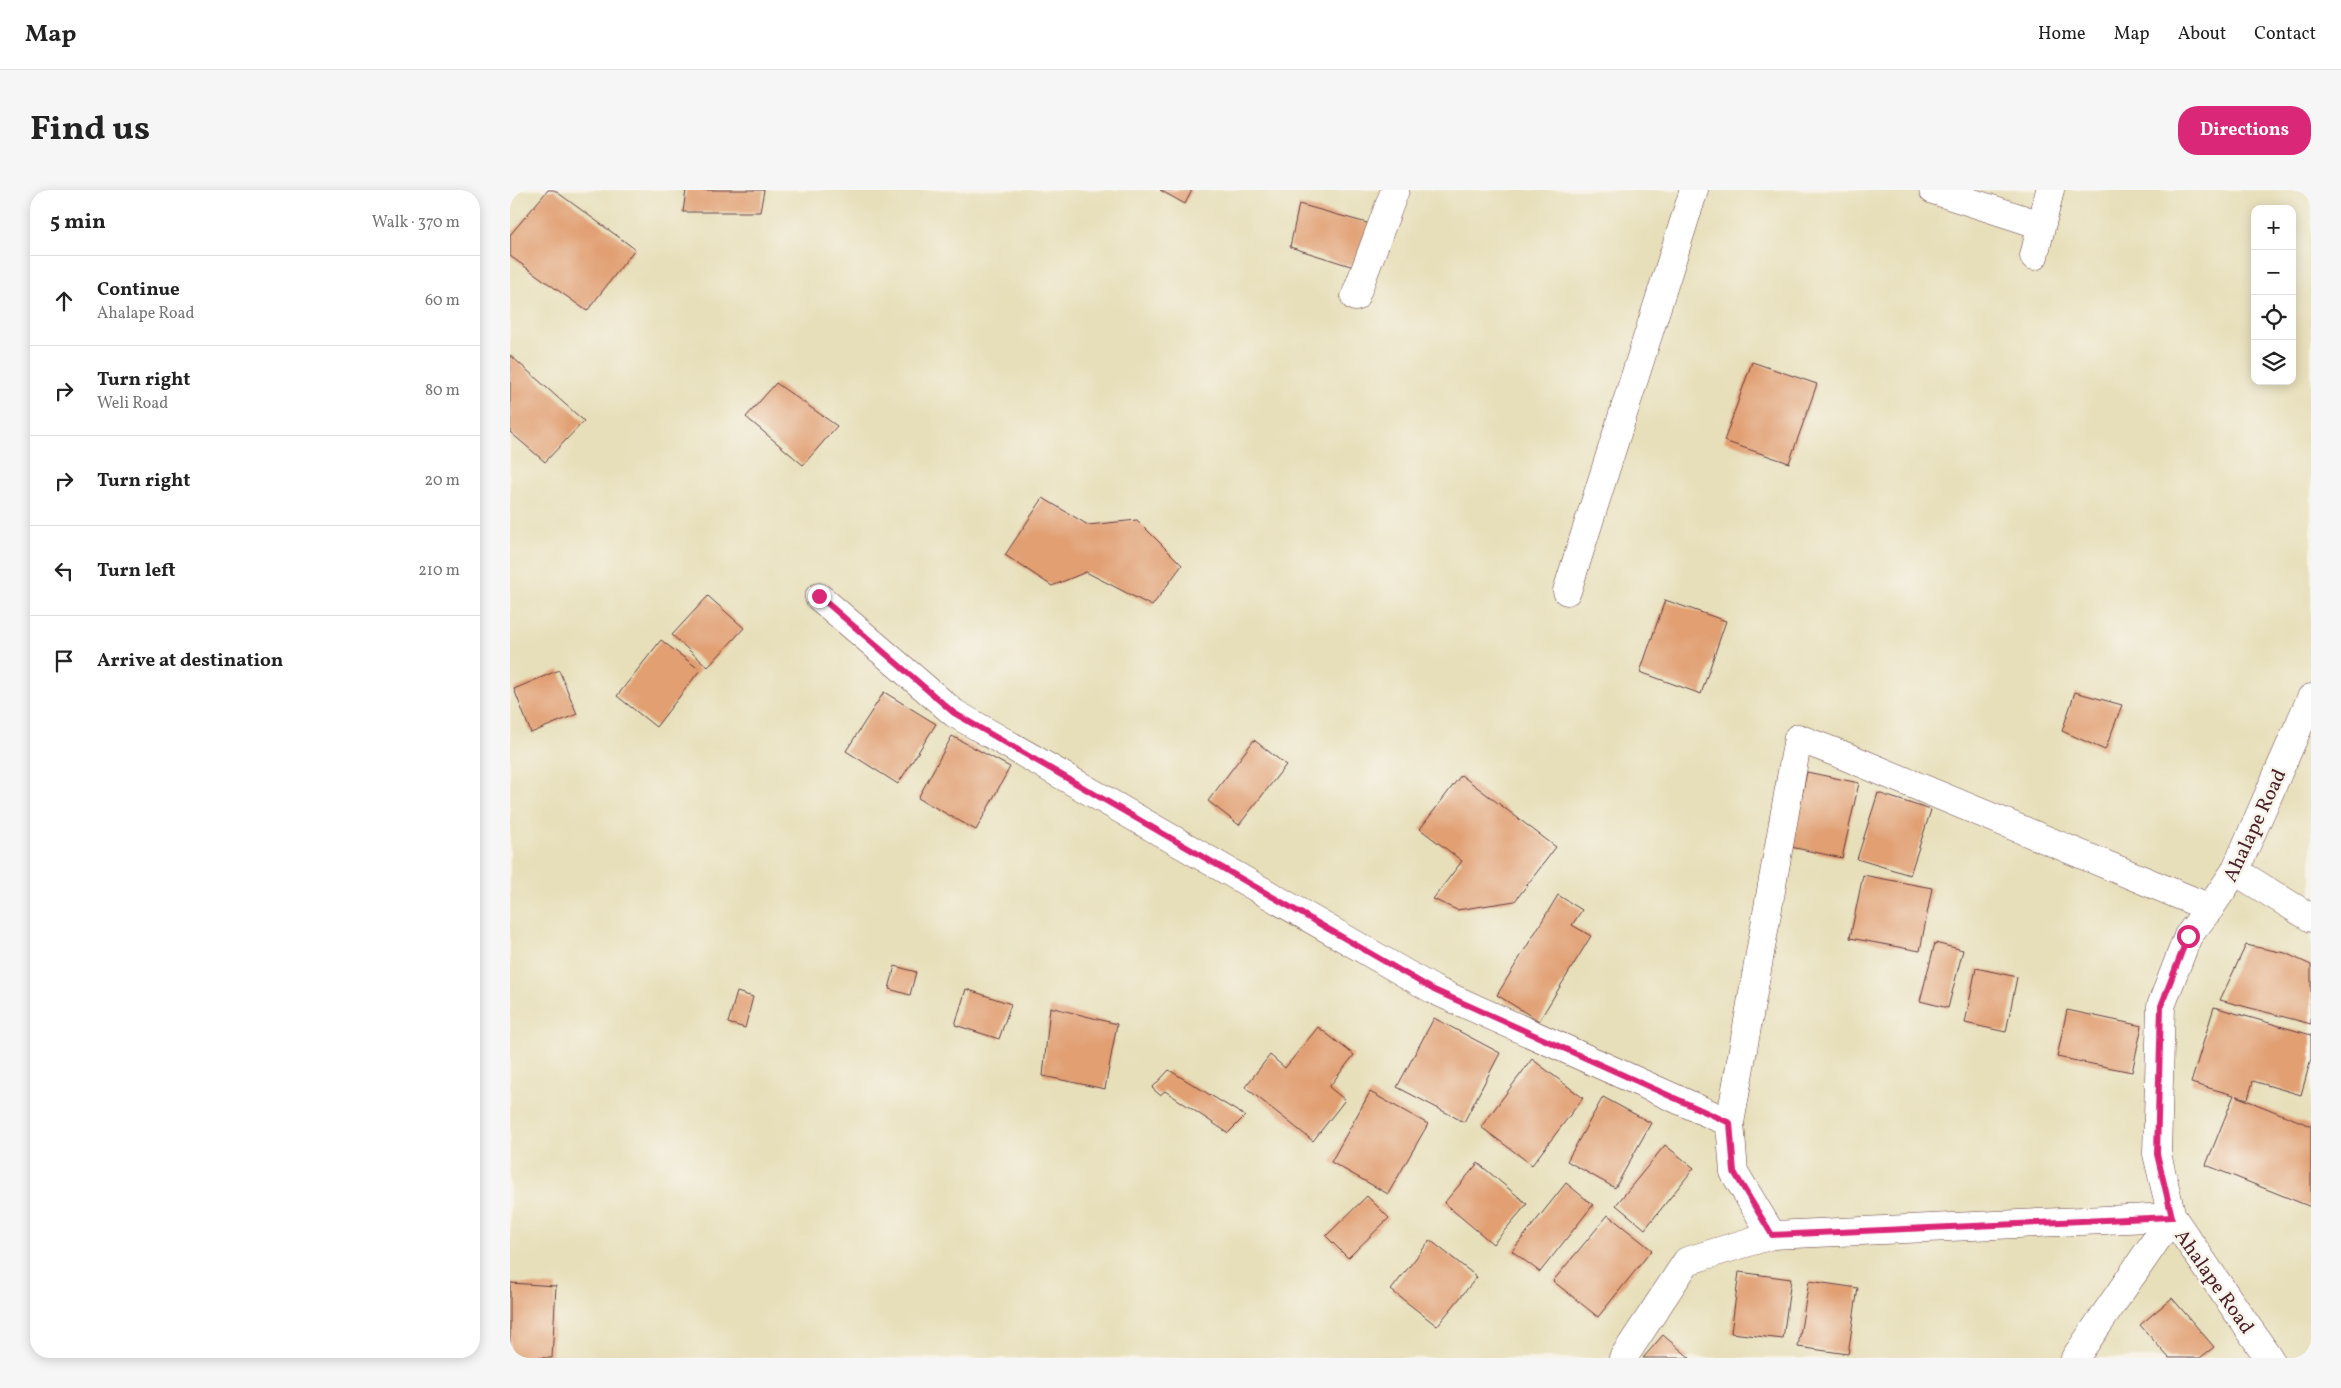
<!DOCTYPE html>
<meta charset="utf-8">
<style>
body{margin:0;font-family:Vollkorn,serif;background:#f6f6f6;color:#222}
.controls{position:absolute;right:15px;top:15px;display:grid;overflow:hidden;border-radius:10px;box-shadow:0 2px 12px #0003}
.controls button{width:45px;height:45px;display:grid;place-items:center;padding:0;border:0;border-bottom:1px solid #e0e0e0;background:#fff;color:#222;font:25px sans-serif}
.stop{position:absolute;width:15px;height:15px;margin:-11px;border:4px solid #db2777;border-radius:50%;background:#fff}
.stop.end{background:#db2777;border-color:#fff;box-shadow:0 1px 5px #0008}
.list{margin:0;padding:0;list-style:none}
h2{display:flex;justify-content:space-between;align-items:center;height:65px;margin:0;padding:0 20px;font-size:21px}
h2 small{font-size:16px;font-weight:400;color:#767676}
.list li{display:grid;grid-template-columns:32px 1fr auto;gap:15px;align-items:center;box-sizing:border-box;height:90px;padding:0 20px;border-top:1px solid #e0e0e0}
.list b{display:block;font-size:19px;white-space:nowrap}
.list p{margin:0;font-size:16px;white-space:nowrap;color:#767676}
.list em{font-size:16px;font-style:normal;color:#767676}
.icon{flex:none;width:28px;height:28px;fill:none;stroke:currentColor;stroke-width:2;stroke-linecap:round;stroke-linejoin:round}
.map{position:relative;flex:none;width:1801px;height:1168px;overflow:hidden;border-radius:20px}
header{display:flex;align-items:center;gap:30px;box-sizing:border-box;height:70px;padding:0 25px;background:#fff;border-bottom:1px solid #e0e0e0}
header strong{font-size:24px}
nav{display:flex;gap:28px;margin-inline-start:auto;font-size:18px}
.intro{display:flex;align-items:center;justify-content:space-between;box-sizing:border-box;height:120px;padding:0 30px}
h1{margin:0;font-size:35px}
.button{padding:12px 22px;border-radius:20px;background:#db2777;color:#fff;font-size:18px;font-weight:700}
main{display:flex;gap:30px;padding:0 30px}
aside{flex:1;background:#fff;border-radius:20px;box-shadow:0 2px 12px #0003}
.map>svg:first-child{display:block}
</style>
<header>
<strong>Map</strong>
<nav><a>Home</a><a>Map</a><a>About</a><a>Contact</a></nav>
</header>
<div class="intro"><h1>Find us</h1><a class="button">Directions</a></div>
<main>
<aside>
<h2>5 min<small>Walk · 370 m</small></h2>
<ul class="list">
<li><svg class="icon" aria-label="ahead" viewBox="0 0 24 24"><path d="M12 20V5M6 11l6-6 6 6"/></svg><div><b>Continue</b><p>Ahalape Road</p></div><em>60 m</em></li>
<li><svg class="icon" aria-label="right" viewBox="0 0 24 24"><path d="M7 20v-9h11M14 6l5 5-5 5"/></svg><div><b>Turn right</b><p>Weli Road</p></div><em>80 m</em></li>
<li><svg class="icon" aria-label="right" viewBox="0 0 24 24"><path d="M7 20v-9h11M14 6l5 5-5 5"/></svg><div><b>Turn right</b></div><em>20 m</em></li>
<li><svg class="icon" aria-label="left" viewBox="0 0 24 24"><path d="M17 20v-9H6M10 6l-5 5 5 5"/></svg><div><b>Turn left</b></div><em>210 m</em></li>
<li><svg class="icon" aria-label="arrive" viewBox="0 0 24 24"><path d="M6 21V4h12l-3 4 3 4H6"/></svg><div><b>Arrive at destination</b></div></li>
</ul>
</aside>
<div class="map">
<svg width="1801" height="1168" viewBox="0 0 1801 1168">
<rect width="100%" height="100%" fill="#f7f3e8"/>
<filter id="ink" filterUnits="userSpaceOnUse"><feTurbulence type="fractalNoise" baseFrequency=".02" numOctaves="2"/><feDisplacementMap in="SourceGraphic" scale="10" xChannelSelector="R" yChannelSelector="G"/><feConvolveMatrix kernelMatrix="1 2 1 2 8 2 1 2 1" color-interpolation-filters="sRGB"/></filter>
<filter id="wash" filterUnits="userSpaceOnUse"><feTurbulence type="fractalNoise" baseFrequency=".0096" numOctaves="4" result="noise"/><feDisplacementMap in="SourceGraphic" scale="20" xChannelSelector="R" yChannelSelector="G"/><feGaussianBlur stdDeviation="1.12" result="paint"/><feColorMatrix in="noise" values="0 0 0 0 0 0 0 0 0 0 0 0 0 0 0 0 0 1.4 0 .05"/><feComposite in="paint" operator="in"/></filter>
<g filter="url(#wash)">
<rect width="100%" height="100%" fill="#e7dfba"/>
<g id="blocks">
<!-- building -->
<g fill="#e19f72">
<path d="M38 0H44L125 59 77 121 0 66V45Z"/>
<path d="M176 0H254L250 22H173Z"/>
<path d="M650 0H682L675 14Z"/>
<path d="M789 14 864 35 847 78 780 57Z"/>
<path d="M0 165 74 231 35 272 0 242Z"/>
<path d="M1242 172 1307 194 1279 273 1214 251Z"/>
<path d="M266 193 327 236 293 275 236 227Z"/>
<path d="M533 308 578 335 627 330 672 375 642 416 576 382 542 396 495 365Z"/>
<path d="M198 406 234 438 198 477 162 445Z"/>
<path d="M1155 410 1216 431 1191 504 1130 482Z"/>
<path d="M151 450 190 480 146 537 107 506Z"/>
<path d="M49 480 67 524 21 543 4 499Z"/>
<path d="M374 502 426 534 388 594 336 561Z"/>
<path d="M1565 502 1612 515 1595 560 1552 541Z"/>
<path d="M442 546 500 577 466 640 408 608Z"/>
<path d="M744 550 776 575 729 635 698 611Z"/>
<path d="M1297 582 1349 593 1332 668 1281 657Z"/>
<path d="M951 585 1046 657 1005 711 947 720 923 709 952 671 910 639Z"/>
<path d="M1368 603 1421 620 1400 685 1347 669Z"/>
<path d="M1353 685 1422 698 1410 761 1340 748Z"/>
<path d="M1048 705 1072 720 1062 735 1081 746 1029 831 987 805Z"/>
<path d="M1425 753 1453 760 1438 818 1410 811Z"/>
<path d="M1736 755 1775 763 1801 775V834L1710 810Z"/>
<path d="M385 776 406 782 400 805 379 799Z"/>
<path d="M1466 778 1507 787 1496 842 1455 833Z"/>
<path d="M456 799 501 814 489 849 445 835Z"/>
<path d="M227 802 243 807 235 838 218 833Z"/>
<path d="M540 817 607 834 595 899 533 886Z"/>
<path d="M1704 817 1801 845V869L1791 905 1743 891 1738 909 1726 906 1801 936V1017L1696 975 1724 905 1681 893Z"/>
<path d="M1557 820 1632 836 1622 882 1547 867Z"/>
<path d="M924 828 990 863 954 932 887 897Z"/>
<path d="M808 837 844 865 819 897 835 910 803 951 735 897 760 865 775 878Z"/>
<path d="M1022 869 1073 908 1022 975 971 937Z"/>
<path d="M659 880 735 926 718 943 655 901 650 905 642 898Z"/>
<path d="M860 902 918 934 878 1004 821 972Z"/>
<path d="M1093 907 1141 933 1105 998 1057 971Z"/>
<path d="M1155 955 1184 978 1135 1039 1106 1015Z"/>
<path d="M968 973 1017 1014 983 1054 934 1013Z"/>
<path d="M1056 993 1083 1015 1030 1082 1002 1061Z"/>
<path d="M857 1006 879 1028 838 1068 816 1046Z"/>
<path d="M1098 1025 1142 1060 1088 1127 1043 1091Z"/>
<path d="M920 1050 967 1087 927 1136 881 1100Z"/>
<path d="M1229 1082 1281 1089 1273 1149 1221 1143Z"/>
<path d="M1299 1091 1348 1098 1338 1164 1288 1157Z"/>
<path d="M0 1093 46 1096 42 1168 0 1167Z"/>
<path d="M1662 1108 1704 1157 1690 1168H1659L1630 1135Z"/>
<path d="M1153 1145 1180 1168H1133Z"/>
</g>
</g>
</g>
<g filter="url(#ink)">
<use href="#blocks" fill-opacity="0" stroke="#623c40" stroke-width="1"/>
<g fill="none" stroke-linecap="round" stroke-linejoin="round">
<defs>
<g id="minor">
<path d="M1423 0 1531 35"/>
<path d="M1524 66 1540 0"/>
<path d="M845 107 885 0"/>
<path d="M1057 401 1184 0"/>
<path d="M309 407 444 523 924 800 1220 933"/>
<path d="M1725 681 1801 728"/>
<path d="M1262 1045 1224 982 1220 933 1288 548 1330 564 1700 718"/>
<path d="M1113 1168 1177 1071 1262 1045 1662 1027"/>
<path d="M1565 1168 1662 1027"/>
<path d="M1759 1168 1662 1027 1647 964 1651 816 1678 746 1700 718 1725 681 1801 508"/>
</g>
</defs>
<!-- minor casing -->
<use href="#minor" stroke="#623c40" stroke-width="29"/>
<!-- minor -->
<use href="#minor" stroke="#fff" stroke-width="28"/>
</g>
</g>
<g fill="none" stroke-linecap="round" stroke-linejoin="round" filter="url(#ink)">
<!-- route -->
<path stroke="#db2777" stroke-width="6" d="M309 406 444 523 924 800 1220 933 1224 982 1262 1045 1662 1027 1647 964 1651 816 1678 746"/>
</g>
<g text-anchor="middle" stroke-width="5" stroke-linejoin="round" paint-order="stroke">
<!-- street labels -->
<g font-size="20" fill="#4a1f2b" stroke="#f7f3e8">
<text transform="translate(1744 635) rotate(-65)" y="7">Ahalape Road</text>
<text transform="translate(1705 1091) rotate(55)" y="7">Ahalape Road</text>
</g>
</g>
</svg>
<div class="controls">
<button>+</button>
<button>−</button>
<button><svg class="icon" aria-label="locate" viewBox="0 0 24 24"><circle cx="12" cy="12" r="6"/><path d="M12 2v4M12 18v4M2 12h4M18 12h4"/></svg></button>
<button><svg class="icon" aria-label="layers" viewBox="0 0 24 24"><path d="M12 4l9 5-9 5-9-5zM3 14l9 5 9-5"/></svg></button>
</div>
<div class="stop" style="left:1678px;top:746px"></div>
<div class="stop end" style="left:309px;top:406px"></div>
</div>
</main>
